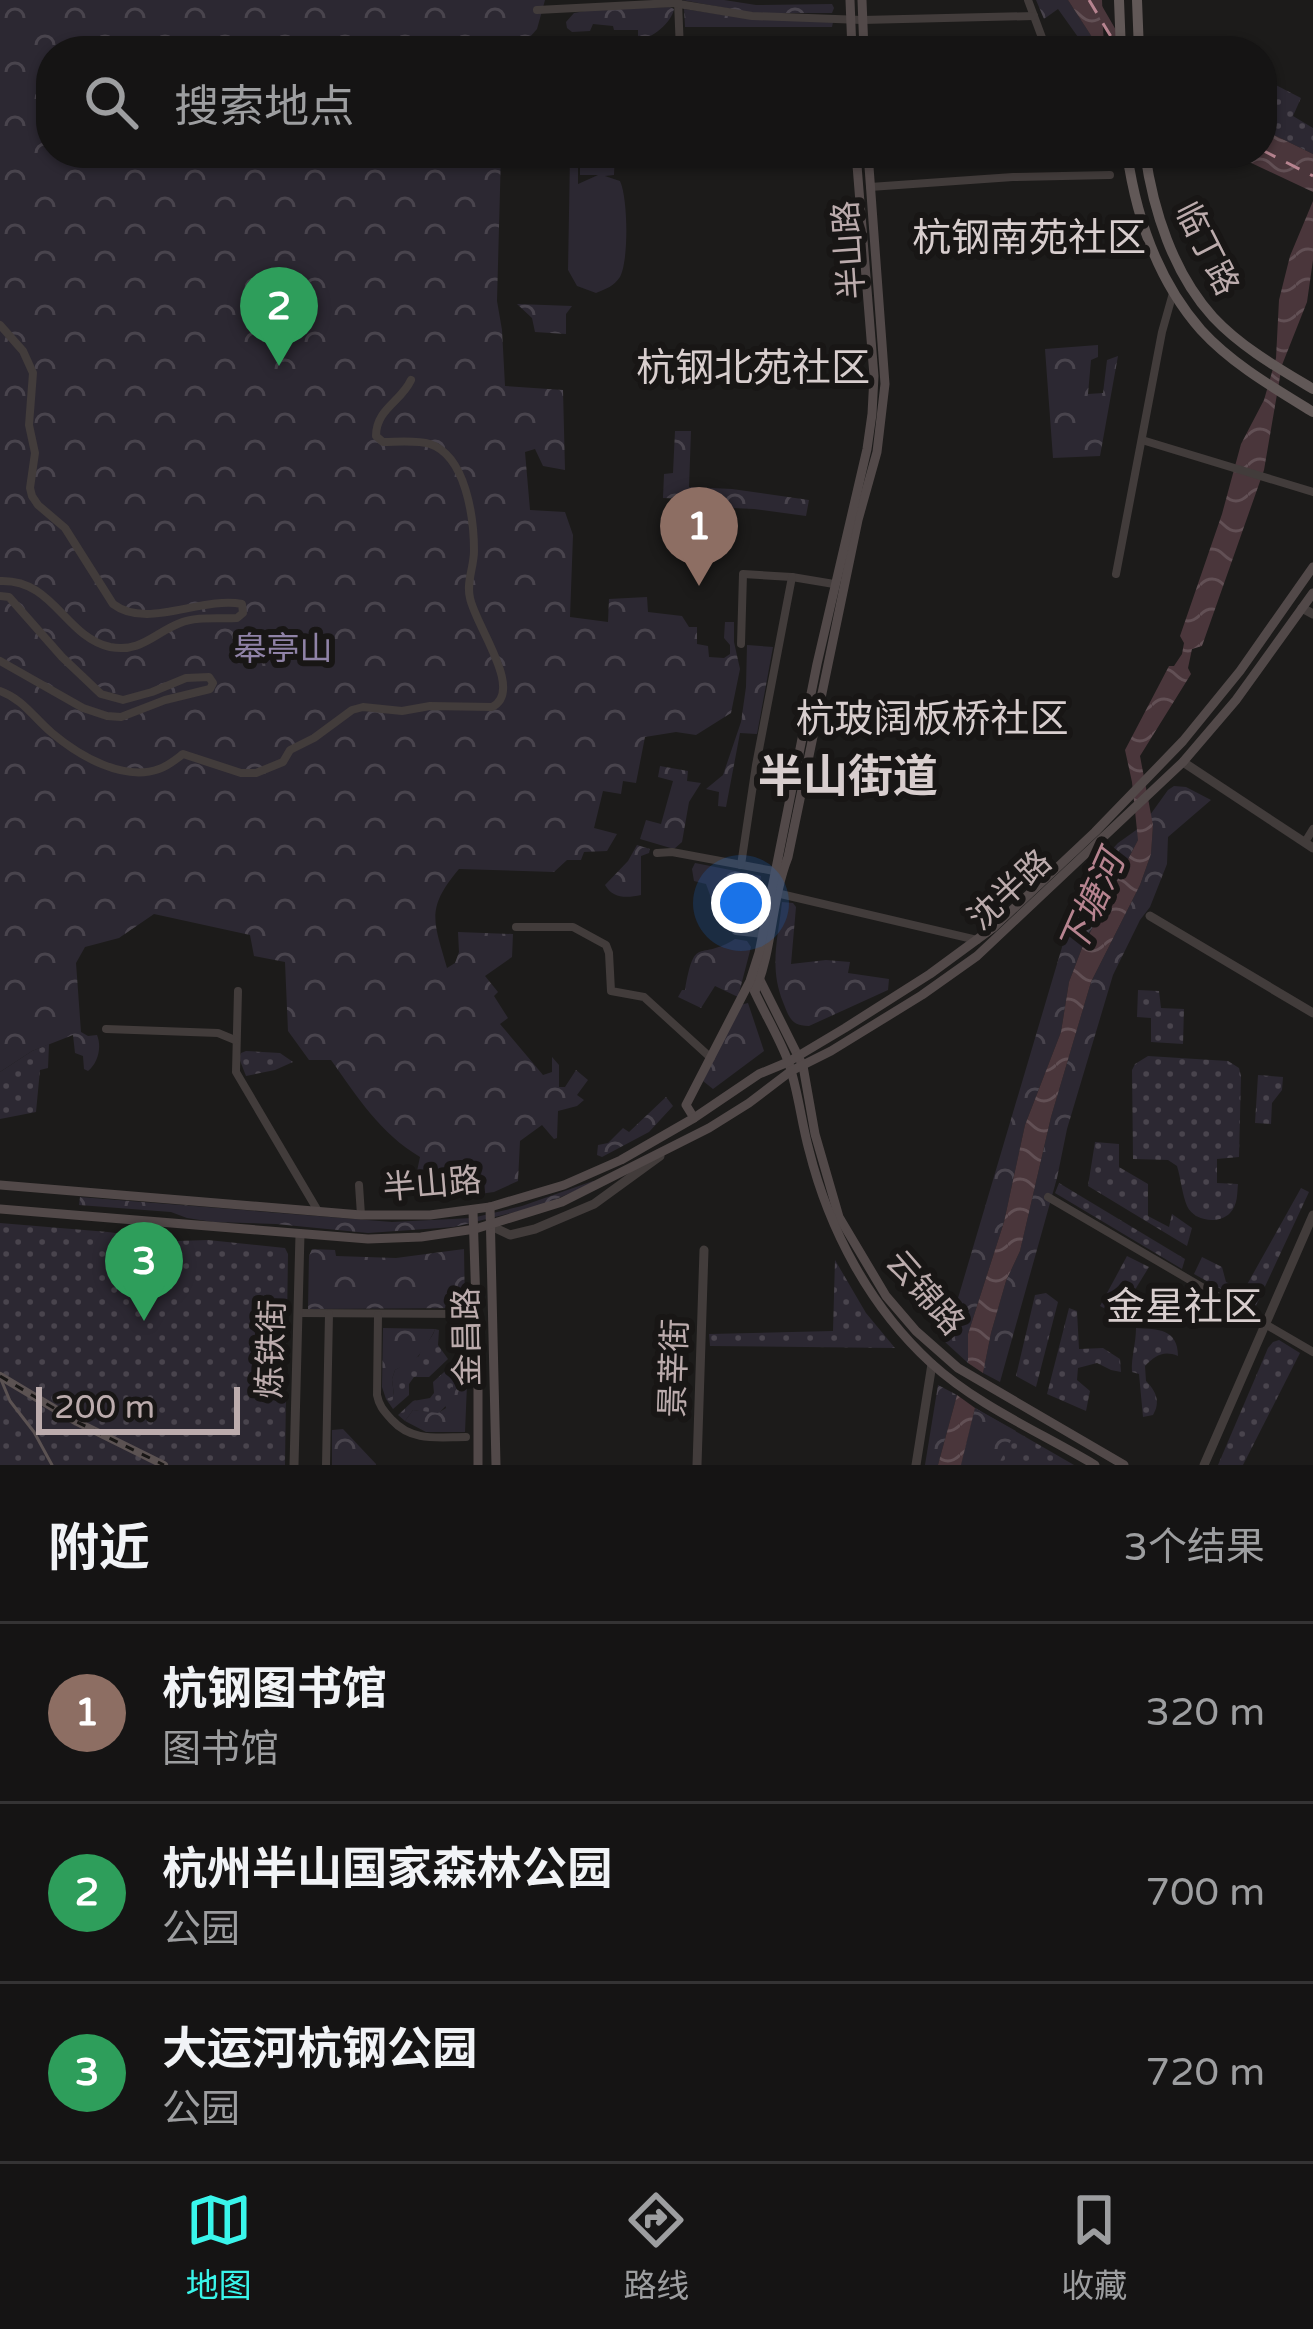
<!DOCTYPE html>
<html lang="zh">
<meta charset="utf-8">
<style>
body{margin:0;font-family:"Varela Round","Noto Sans SC",sans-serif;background:#1e1d1d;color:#f1f3f6}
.scale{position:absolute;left:36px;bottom:30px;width:204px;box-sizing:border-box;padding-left:12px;border:6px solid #bcacad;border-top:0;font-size:33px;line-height:42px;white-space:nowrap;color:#bcacad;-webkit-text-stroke:9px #181615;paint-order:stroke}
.you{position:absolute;left:741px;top:903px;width:42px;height:42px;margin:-30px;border:9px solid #fff;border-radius:50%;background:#1a73e8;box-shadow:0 0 0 18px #1a73e833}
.badge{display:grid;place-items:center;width:78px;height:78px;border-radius:50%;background:#39f5eb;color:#fff;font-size:39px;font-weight:700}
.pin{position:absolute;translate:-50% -99px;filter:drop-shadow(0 3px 6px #0008)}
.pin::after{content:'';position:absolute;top:63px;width:42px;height:36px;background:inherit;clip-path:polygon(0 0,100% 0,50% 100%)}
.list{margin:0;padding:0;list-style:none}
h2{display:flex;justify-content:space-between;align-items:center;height:156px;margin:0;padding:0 48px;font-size:51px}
h2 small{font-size:39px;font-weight:400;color:#9d9ea0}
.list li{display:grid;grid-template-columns:78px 1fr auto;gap:36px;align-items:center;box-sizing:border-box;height:180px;padding:0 48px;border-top:3px solid #343334}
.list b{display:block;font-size:45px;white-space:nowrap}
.list p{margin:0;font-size:39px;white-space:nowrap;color:#9d9ea0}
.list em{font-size:39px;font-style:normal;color:#9d9ea0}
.icon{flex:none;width:66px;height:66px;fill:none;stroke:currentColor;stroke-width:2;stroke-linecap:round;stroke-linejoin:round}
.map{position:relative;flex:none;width:1313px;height:1465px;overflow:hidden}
.search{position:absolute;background:#151414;box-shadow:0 3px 9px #0004;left:36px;right:36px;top:36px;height:132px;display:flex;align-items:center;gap:30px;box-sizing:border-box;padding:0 42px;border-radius:48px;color:#9d9ea0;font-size:45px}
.sheet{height:696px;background:#151414}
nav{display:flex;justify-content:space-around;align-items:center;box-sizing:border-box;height:168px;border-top:3px solid #343334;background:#151414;font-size:33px;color:#9d9ea0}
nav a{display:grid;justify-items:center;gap:6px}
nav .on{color:#39f5eb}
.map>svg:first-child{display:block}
</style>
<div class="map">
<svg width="1313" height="1465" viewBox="0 0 1313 1465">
<defs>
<pattern id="grass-dots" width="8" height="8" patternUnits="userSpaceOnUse" patternTransform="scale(3)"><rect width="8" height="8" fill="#2c2832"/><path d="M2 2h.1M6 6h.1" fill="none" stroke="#49444d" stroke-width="1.8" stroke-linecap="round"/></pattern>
<pattern id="forest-crowns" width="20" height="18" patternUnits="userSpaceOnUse" patternTransform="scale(3)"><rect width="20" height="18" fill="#2c2832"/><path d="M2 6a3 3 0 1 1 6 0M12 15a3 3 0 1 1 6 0" fill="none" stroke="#49444d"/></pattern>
<pattern id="water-waves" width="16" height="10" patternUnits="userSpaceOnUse" patternTransform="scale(3)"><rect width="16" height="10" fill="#4a363b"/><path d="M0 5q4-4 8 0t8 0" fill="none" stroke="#625055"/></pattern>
</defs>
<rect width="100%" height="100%" fill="#1c1b1a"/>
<!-- grass -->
<g fill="url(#grass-dots)">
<path d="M1262 78 1301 98 1293 116 1313 128V154L1262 129Z"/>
<path d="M1138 990 1159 991 1161 1008 1184 1009 1183 1044 1151 1042V1018L1137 1017Z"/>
<path d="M49 1044 48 1068 40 1070 36 1112 0 1119V1072L32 1051Z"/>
<path d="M246 1051 280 1053 293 1062 275 1070 246 1076 239 1058 241 1053Z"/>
<path d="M1148 1056 1228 1061 1239 1068 1241 1076 1239 1157 1217 1159V1183L1238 1184C1237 1193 1238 1205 1230 1213 1219 1225 1194 1221 1187 1206 1182 1194 1181 1179 1177 1166L1168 1160 1133 1159 1132 1070 1135 1064Z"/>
<path d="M1258 1075 1283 1077 1282 1090 1272 1103 1271 1124 1255 1123Z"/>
<path d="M1095 1142 1119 1144V1167L1148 1184V1216L1169 1227 1172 1214 1192 1228 1187 1246 1088 1186Z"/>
<path d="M1059 1183 1185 1259 1182 1269 1055 1193Z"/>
<path d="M1301 1188 1309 1192 1255 1308 1194 1274 1202 1257 1222 1267 1226 1282 1244 1290Z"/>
<path d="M0 1223 108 1232 176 1241 208 1240 285 1248 288 1254 285 1465H0Z"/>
<path d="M1127 1256 1149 1267 1120 1314H1115L1100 1306Z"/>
<path d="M835 1260 866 1313 895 1348 710 1346 709 1334 833 1331Z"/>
<path d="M1046 1293 1058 1302 1036 1387 1016 1376 1035 1295Z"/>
<path d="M1069 1308 1077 1311 1079 1349 1103 1348 1120 1359 1121 1372 1111 1370 1097 1363 1078 1368 1077 1380 1090 1391 1086 1411 1047 1394Z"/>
<path d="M1136 1328C1158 1329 1178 1329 1178 1356 1163 1350 1155 1356 1145 1366L1146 1381C1156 1391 1161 1402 1153 1415L1143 1417 1139 1374 1132 1372C1131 1357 1136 1344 1136 1328Z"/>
<path d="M435 1329 439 1330 438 1345 448 1359 429 1377H414L409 1384V1395L393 1409 386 1399 394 1395 392 1379 395 1370 419 1356C422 1344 432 1341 435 1329Z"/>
<path d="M1279 1340 1300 1353 1243 1465H1218L1268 1348 1273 1342Z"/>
<path d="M453 1364 467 1384 438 1414 413 1410 405 1421 398 1415 413 1401 430 1398 434 1393 433 1382Z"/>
<path d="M975 1408 1074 1465H961Z"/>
</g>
<!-- forest -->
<g fill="url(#forest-crowns)">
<path d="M0 0H545L537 29 522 46V51H51V153H501L497 301 502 330 505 386 563 390 565 470 543 466 535 449 525 452 530 510 565 512 573 535 570 617 608 622 609 599 647 597 648 612 682 616 689 627H697V644L708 646 709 657 724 658 730 654V645L724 638 725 622H734V642L740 669 731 713 696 735 676 732 645 737 636 783 623 781 621 794 603 791 594 828 617 834 607 851 584 852 581 860H567L554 872 459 869C425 909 434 922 447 968L455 963 459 952 458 932 513 934 512 957 485 976 498 992 494 996 508 1018 500 1024 543 1075 552 1072V1057L559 1065V1087H565L576 1070 588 1080 577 1095 584 1100 577 1106 558 1111 557 1138 554 1139 542 1125 520 1141 518 1181 494 1192 428 1201V1195L445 1192 441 1171 416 1176 420 1157C380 1133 358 1098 331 1060H309L288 1031 285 962 254 956 250 935 154 914 119 938 85 947 76 963 81 1032 88 1036 97 1035C102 1047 98 1063 88 1071L84 1069 83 1056 75 1053 73 1035 32 1051 0 1072Z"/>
<path d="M682 0H724L756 5 832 4 834 8 832 13H753Z"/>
<path d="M1036 0H1068L1101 51H1088L1058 9 1044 19Z"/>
<path d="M670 7 674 9C672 22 652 39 638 40V30H614L613 26 593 24 590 31 572 32 567 28 566 22 574 13 596 9Z"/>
<path d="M684 9 752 19 833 22 832 27H685Z"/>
<path d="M517 304 572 306 566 314V334L535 332 532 318Z"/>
<path d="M1098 345V357L1091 360 1088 394 1103 393 1107 360 1118 356 1100 456 1053 458 1045 349Z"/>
<path d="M675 431H691L689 487 732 489 809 500 806 516 754 509 712 507V500L663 498 664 474 673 473Z"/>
<path d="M747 645 773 647 757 734 740 733 726 807 718 806 719 792 706 789 723 775 741 722 746 687Z"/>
<path d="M660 766 688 771 687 781 701 783 689 802 682 842 674 849 640 839 646 820 661 824 673 781 658 777Z"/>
<path d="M1174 786 1186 787 1211 800 1168 837 1167 864 1150 907 1140 920 1113 975 1067 1129 1057 1178 1000 1382 983 1373 991 1333 1006 1281 1020 1251 1051 1117 1091 982 1140 885 1151 854 1153 825 1150 815 1168 790Z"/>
<path d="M1139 828 1138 840 1082 948 1069 982 1061 1032 1025 1125 1004 1222 968 1334V1363L945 1342 1081 883 1118 843Z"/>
<path d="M637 845 650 849 649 853 641 856V895C627 898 613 899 605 885L628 861Z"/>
<path d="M695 863 761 876 758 913 750 926 736 921 730 912 713 903 706 884 694 881 692 869Z"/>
<path d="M782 902 793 903 796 907 791 964 826 960 850 962 848 973 889 979 888 990 809 1026C791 1026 789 1017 783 1002 769 967 778 939 782 902Z"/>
<path d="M735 939 747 941 751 947 738 997 715 986 701 1008 678 997 682 990H685C695 933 699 962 735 939Z"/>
<path d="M748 1003 764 1051 713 1089 703 1081 740 1005Z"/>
<path d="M666 1097 673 1106 649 1132 602 1157 597 1155 598 1145 608 1143 623 1128 629 1132Z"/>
<path d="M593 1181H598L540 1206 454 1227 368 1233 276 1224 213 1222 187 1218 171 1212 79 1205 80 1197 392 1222 472 1218 522 1206Z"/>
<path d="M312 1249 335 1250 336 1256 396 1258 464 1249 465 1308 308 1309 309 1256Z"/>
<path d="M383 1328 435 1329C433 1336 417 1360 411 1363 406 1366 400 1367 395 1370L392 1379 394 1396 386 1399 382 1387Z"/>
<path d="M467 1384 465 1432H426L405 1421 413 1410 438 1413 446 1408 443 1399 451 1387 463 1390Z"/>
<path d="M938 1385 957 1395 938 1465H925Z"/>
<path d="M975 1408 1016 1431 998 1465H961Z"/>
<path d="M343 1429 376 1464V1465H332V1430Z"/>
</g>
<!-- pitch -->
<path fill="#2c2832" d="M580 153H615L614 175 605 176 620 181C628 198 629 260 620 277 614 286 606 289 596 293L577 286 568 270 570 154H578V184L598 175H580Z"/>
<!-- water -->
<g fill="url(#water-waves)">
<path d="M1068 0H1102L1104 51H1101Z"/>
<path d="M1262 129 1313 154V192L1230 153H1262Z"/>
<path d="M1313 201V260L1307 302 1282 365 1264 470 1202 646 1192 649 1188 668 1191 674 1140 756 1153 825 1151 854 1140 885 1091 982 1051 1117 1020 1251 1006 1281 991 1333 983 1373 968 1363V1334L1004 1222 1025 1125 1061 1032 1069 982 1082 948 1138 840 1132 782 1125 750 1169 666H1174L1182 654 1184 643 1180 636 1222 514 1241 444 1264 400 1276 358 1279 300 1290 256Z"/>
<path d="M957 1395 975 1408 961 1465H938Z"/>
</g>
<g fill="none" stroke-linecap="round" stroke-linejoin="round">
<!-- canal -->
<path stroke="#4a363b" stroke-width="8" d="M1094 0 1120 45"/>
<!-- ferry -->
<g stroke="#b78490" stroke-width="3" stroke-dasharray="15 12" stroke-linecap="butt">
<path d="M1089 0 1116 45"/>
<path d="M1262 150 1313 176"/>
</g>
<!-- minor -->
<g stroke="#423c3b" stroke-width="8">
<path d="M1028 0 1047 51"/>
<path d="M678 1 680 51"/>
<path d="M537 10 673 3 752 16 862 20 1034 16"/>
<path d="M870 187 1013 177 1110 175"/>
<path d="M0 325 23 351 33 373 29 425 35 453 30 488 32 496 38 505 65 528 113 604C147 630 201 596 242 604L243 613 237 618C219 619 196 616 180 623 154 633 141 653 110 647 64 636 54 579 0 581"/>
<path d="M1142 440 1313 492"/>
<path d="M1116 574 1162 332 1173 293"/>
<path d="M0 596 9 597 62 657 101 694 123 700 152 692 186 678 209 677 213 683 210 689 165 700 121 717 107 716 83 708 0 661"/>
<path d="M741 644 743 574 792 577 834 584"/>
<path d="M0 691C23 699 34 718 52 733 78 755 123 782 159 769 168 766 175 760 183 754L241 773H256L283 762 290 750 314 738 352 710 363 707 402 711 430 706 492 707C525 691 475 625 470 598 466 582 474 567 474 551 474 518 466 456 430 444 417 440 397 442 383 442L376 436C376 409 401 402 411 380"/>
<path d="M1305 842 1313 829"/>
<path d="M657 853 672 852 774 871"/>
<path d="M741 865 756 765 792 577"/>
<path d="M772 892 977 940"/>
<path d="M516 927H573L606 945 609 953 611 991 644 997 711 1058"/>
<path d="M736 931 763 934"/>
<path d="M238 991 236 1072 318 1211"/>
<path d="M106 1029 218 1033 235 1040"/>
<path d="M359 1185 361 1215"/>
<path d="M1048 1197 1313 1352"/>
<path d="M298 1313 464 1314"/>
<path d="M378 1315 377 1395C379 1406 384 1411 392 1420 412 1442 438 1437 466 1437"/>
<path d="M326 1465 329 1314"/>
</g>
<!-- tertiary -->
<g stroke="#423c3b" stroke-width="9">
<path d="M1302 608 1313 614"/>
<path d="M1183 762 1313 848"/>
<path d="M1150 916 1313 1013"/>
<path d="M491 1226 510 1235 535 1229 594 1204 660 1156"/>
<path d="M294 1465 300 1234"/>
<path d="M697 1465 704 1250"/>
<path d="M916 1465 932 1364"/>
<path d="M1204 1465 1313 1215"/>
</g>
<!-- secondary -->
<g stroke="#524949" stroke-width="9">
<path d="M850 0 852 51"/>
<path d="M862 0 864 51"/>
<path d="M758 976 803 1066 815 1134 839 1217 886 1296 916 1331 958 1368 1124 1465"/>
<path d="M752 986C763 1011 778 1035 788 1061 798 1089 801 1121 809 1150 829 1230 870 1307 931 1363 978 1406 1040 1432 1095 1465"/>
<path d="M755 991C773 949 771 900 788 857L858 520 877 452 885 384 868 153"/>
<path d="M694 1118 686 1105 750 981 759 953 817 664 867 449 872 414 874 376 856 153"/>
<path d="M0 1185 361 1215H430L490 1207 564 1185 621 1160 694 1118 759 1074 788 1062 845 1028 930 974 994 927 1095 832 1183 741 1240 671 1313 567"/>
<path d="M490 1207 496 1465"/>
<path d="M0 1209 368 1239 421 1237 475 1229 562 1202 709 1128 749 1103 791 1071 831 1051 922 995 977 956 1183 762 1236 700 1313 593"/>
<path d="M473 1211 478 1368V1465"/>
</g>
<!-- primary -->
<g stroke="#615857" stroke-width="10">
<path d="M1119 0 1121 51"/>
<path d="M1137 0 1139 51"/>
<path d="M1127 153C1136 216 1158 281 1201 330 1232 364 1274 388 1313 412"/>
<path d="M1145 153C1153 210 1173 273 1213 317 1241 347 1278 368 1313 389"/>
</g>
<!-- tram -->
<path stroke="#5b5252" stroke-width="3" d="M0 1377 10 1401 34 1432 52 1465"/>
<defs>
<path id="rail" d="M0 1376 77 1422 164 1465"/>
</defs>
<!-- rail casing -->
<use href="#rail" stroke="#5b5252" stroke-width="8"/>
<!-- rail -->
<use href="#rail" stroke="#181615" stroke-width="3" stroke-dasharray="9" stroke-linecap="butt"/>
</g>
<g text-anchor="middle" stroke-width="12" stroke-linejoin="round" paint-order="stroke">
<!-- street labels -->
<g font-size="33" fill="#bcacad" stroke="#181615">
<text transform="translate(1208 248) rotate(63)" y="12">临丁路</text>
<text transform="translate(848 250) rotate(-94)" y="12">半山路</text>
<text transform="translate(1009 889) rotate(-43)" y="12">沈半路</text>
<text transform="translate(432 1183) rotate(-5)" y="12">半山路</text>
<text transform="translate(926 1292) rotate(49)" y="12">云锦路</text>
<text transform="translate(466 1337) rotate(-91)" y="12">金昌路</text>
<text transform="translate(270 1349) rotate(-88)" y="12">炼铁街</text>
<text transform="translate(673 1368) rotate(-88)" y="12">景莘街</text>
</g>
<!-- park labels -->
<g font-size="33" fill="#9083a7" stroke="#181615">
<text x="283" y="660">皋亭山</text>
</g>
<!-- water labels -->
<g font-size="36" font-style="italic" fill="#b78490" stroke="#181615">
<text transform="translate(1091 903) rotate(-66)" y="13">下塘河</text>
</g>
<!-- quarter labels -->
<g font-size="39" fill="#d8cece" stroke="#181615">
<text x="1029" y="251">杭钢南苑社区</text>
<text x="753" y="381">杭钢北苑社区</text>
<text x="932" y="732">杭玻阔板桥社区</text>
<text x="1184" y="1320">金星社区</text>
</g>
<!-- district labels -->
<g font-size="45" font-weight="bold" fill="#d8cece" stroke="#181615">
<text x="848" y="792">半山街道</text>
</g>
</g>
</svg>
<div class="scale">200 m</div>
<div class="you"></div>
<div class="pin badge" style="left:699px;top:586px;background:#8d6e63">1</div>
<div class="pin badge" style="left:279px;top:366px;background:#2e9e5b">2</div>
<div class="pin badge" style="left:144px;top:1321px;background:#2e9e5b">3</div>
<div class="search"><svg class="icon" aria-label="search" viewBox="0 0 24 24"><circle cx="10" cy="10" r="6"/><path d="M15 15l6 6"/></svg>搜索地点</div>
</div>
<section class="sheet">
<h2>附近<small>3个结果</small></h2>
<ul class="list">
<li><span class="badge" style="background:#8d6e63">1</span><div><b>杭钢图书馆</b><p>图书馆</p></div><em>320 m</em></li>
<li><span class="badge" style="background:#2e9e5b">2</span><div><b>杭州半山国家森林公园</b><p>公园</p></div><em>700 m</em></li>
<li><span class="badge" style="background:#2e9e5b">3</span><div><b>大运河杭钢公园</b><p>公园</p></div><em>720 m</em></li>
</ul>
</section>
<nav>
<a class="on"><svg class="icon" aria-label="map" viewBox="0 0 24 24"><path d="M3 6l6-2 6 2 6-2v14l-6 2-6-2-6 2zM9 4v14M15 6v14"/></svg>地图</a>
<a><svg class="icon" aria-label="directions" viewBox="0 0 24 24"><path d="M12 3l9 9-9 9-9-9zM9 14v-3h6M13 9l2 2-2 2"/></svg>路线</a>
<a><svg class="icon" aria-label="saved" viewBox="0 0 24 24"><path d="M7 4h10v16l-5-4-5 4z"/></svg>收藏</a>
</nav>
